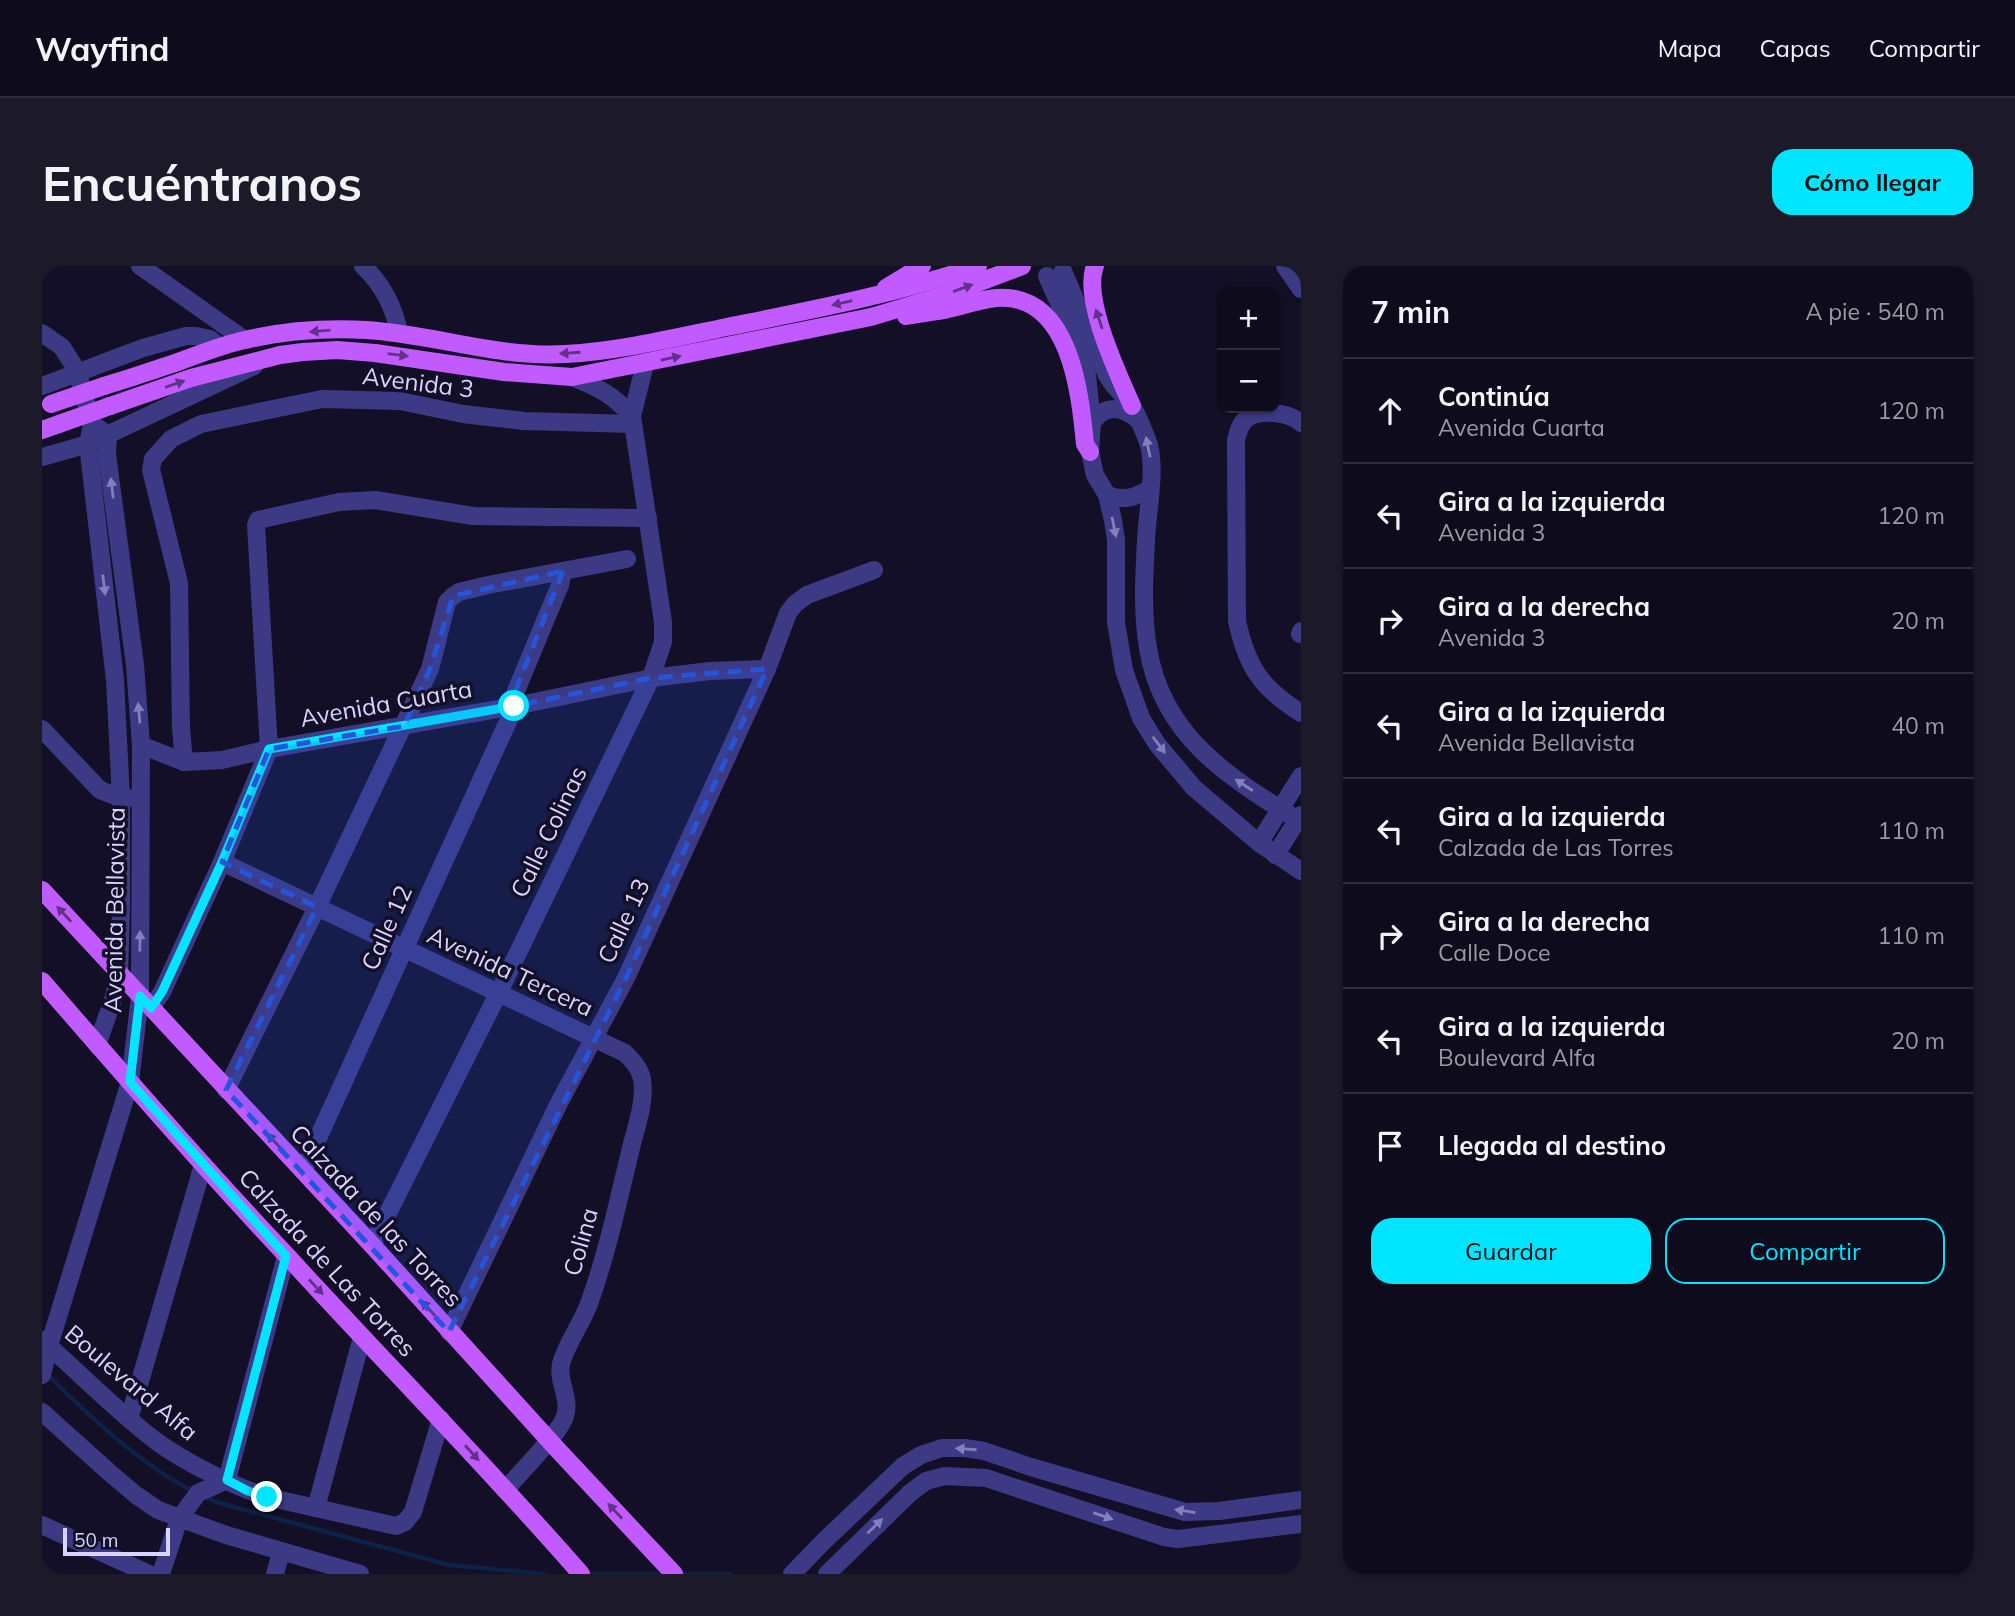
<!DOCTYPE html>
<html lang="es">
<meta charset="utf-8">
<style>
body{margin:0;font-family:Mulish,sans-serif;background:#1c1929;color:#f1f3f6}
.controls{position:absolute;right:21px;top:21px;display:grid;overflow:hidden;border-radius:14px;box-shadow:0 2px 5px #0004}
.controls button{width:63px;height:63px;display:grid;place-items:center;padding:0;border:0;border-bottom:2px solid #2e2b3b;background:#0e0b1c;color:#f1f3f6;font:35px sans-serif}
.scale{position:absolute;left:21px;bottom:18px;width:107px;box-sizing:border-box;padding-left:7px;border:4px solid #d9d4ff;border-top:0;font-size:19px;line-height:24px;white-space:nowrap;color:#d9d4ff;-webkit-text-stroke:5px #130f26;paint-order:stroke}
.stop{position:absolute;width:21px;height:21px;margin:-16px;border:5px solid #00e5ff;border-radius:50%;background:#fff}
.stop.end{background:#00e5ff;border-color:#fff;box-shadow:0 2px 7px #0008}
.list{margin:0;padding:0;list-style:none}
h2{display:flex;justify-content:space-between;align-items:center;height:91px;margin:0;padding:0 28px;font-size:30px}
h2 small{font-size:23px;font-weight:400;color:#9b9ba3}
.list li{display:grid;grid-template-columns:46px 1fr auto;gap:21px;align-items:center;box-sizing:border-box;height:105px;padding:0 28px;border-top:2px solid #2e2b3b}
.list b{display:block;font-size:26px;white-space:nowrap}
.list p{margin:0;font-size:23px;white-space:nowrap;color:#9b9ba3}
.list em{font-size:23px;font-style:normal;color:#9b9ba3}
.actions{display:flex;gap:14px;padding:21px 28px}
.actions a{flex:1;padding:16px 0;border:2px solid #00e5ff;border-radius:21px;text-align:center;font-size:24px;color:#00e5ff}
.actions .main{background:#00e5ff;color:#111}
.icon{flex:none;width:38px;height:38px;fill:none;stroke:currentColor;stroke-width:2;stroke-linecap:round;stroke-linejoin:round}
.map{position:relative;flex:none;width:1259px;height:1308px;overflow:hidden;border-radius:21px}
header{display:flex;align-items:center;gap:42px;box-sizing:border-box;height:98px;padding:0 35px;background:#0e0b1c;border-bottom:2px solid #2e2b3b}
header strong{font-size:33px}
nav{display:flex;gap:38px;margin-inline-start:auto;font-size:24px}
.intro{display:flex;align-items:center;justify-content:space-between;box-sizing:border-box;height:168px;padding:0 42px}
h1{margin:0;font-size:49px}
.button{padding:18px 32px;border-radius:21px;background:#00e5ff;color:#111;font-size:24px;font-weight:700}
main{display:flex;gap:42px;padding:0 42px}
aside{flex:1;background:#0e0b1c;border-radius:21px;box-shadow:0 2px 5px #0004}
.map>svg:first-child{display:block}
</style>
<header>
<strong>Wayfind</strong>
<nav><a>Mapa</a><a>Capas</a><a>Compartir</a></nav>
</header>
<div class="intro"><h1>Encuéntranos</h1><a class="button">Cómo llegar</a></div>
<main>
<div class="map">
<svg width="1259" height="1308" viewBox="0 0 1259 1308">
<rect width="100%" height="100%" fill="#130f26"/>
<g fill="none" stroke-linecap="round" stroke-linejoin="round">
<!-- stream -->
<g stroke="#0c2248" stroke-width="4.5">
<path d="M6 1109C46 1149 100 1200 151 1225"/>
<path d="M162 1230 174 1236 407 1299 502 1308"/>
<path d="M544 1308H624"/>
<path d="M636 1308H688"/>
</g>
<!-- minor -->
<g stroke="#3d3a85" stroke-width="18">
<path d="M98 0 203 74"/>
<path d="M321 0C341 19 352 40 357 67"/>
<path d="M1243 0 1259 23"/>
<path d="M1021 5 1064 107C1067 113 1071 119 1076 124 1080 129 1087 134 1090 140 1095 148 1104 170 1107 179 1114 207 1105 246 1104 275 1102 311 1100 347 1106 382 1120 471 1188 512 1259 556"/>
<path d="M1005 10 1034 75 1045 109 1050 157 1048 186 1053 209 1065 229 1071 254 1074 274V356L1082 404 1099 452 1115 478 1152 522 1217 577 1259 605"/>
<path d="M0 67 20 81 35 105 50 158 46 178 73 414 79 532V644L77 708 71 734 55 779"/>
<path d="M530 111C557 122 570 128 590 150"/>
<path d="M0 120 101 82 144 70H154L168 73 178 81"/>
<path d="M1050 157C1062 138 1080 140 1096 154"/>
<path d="M1259 157C1247 146 1217 143 1204 153 1198 158 1196 166 1194 174L1195 355C1205 401 1219 422 1259 447"/>
<path d="M0 191 46 178 212 100"/>
<path d="M1065 229C1081 235 1093 232 1107 223"/>
<path d="M1258 368 1259 365"/>
<path d="M0 463 58 524 79 532H87"/>
<path d="M99 479 142 496 180 494 227 483 473 440 609 412 668 405 725 403"/>
<path d="M142 496 139 462 137 317 109 204 111 193 129 173 159 158 280 133 358 135 421 148 482 155 591 158"/>
<path d="M1217 577 1259 510"/>
<path d="M1233 589 1259 549"/>
<path d="M180 596 583 787C590 794 598 802 600 813 604 836 593 864 588 886 576 936 565 987 548 1035 541 1056 524 1078 519 1098 515 1115 529 1133 523 1150 519 1166 476 1209 463 1224"/>
<path d="M109 742 120 726 180 596 227 483 214 259 216 254 297 236 333 234 431 250 606 252"/>
<path d="M184 824 275 641 388 403 405 336 411 330 417 326 446 319 585 293"/>
<path d="M261 905 473 440 474 425 518 319 521 305"/>
<path d="M330 979 456 728 609 412 621 376V356L590 150 603 98"/>
<path d="M407 1066 516 839 584 712 725 403 746 347 753 338 765 329 832 304"/>
<path d="M0 1074C38 1107 73 1144 114 1175 144 1197 189 1219 225 1231L354 1260 363 1256 371 1246 399 1153"/>
<path d="M0 1109 7 1080 88 816 98 730 99 479 93 399 65 188 66 169 50 158"/>
<path d="M0 1146 68 1207 94 1229 116 1244 184 1269 318 1308"/>
<path d="M87 1153 161 899"/>
<path d="M274 1242 320 1071"/>
<path d="M0 1259 107 1308"/>
<path d="M119 1308 137 1253 156 1227 185 1214 244 990"/>
<path d="M233 1308 239 1286"/>
<path d="M750 1308 782 1275 861 1200 879 1189 900 1182H923L942 1185 989 1201 1143 1246 1177 1245 1259 1234"/>
<path d="M785 1308 868 1227 884 1215 903 1210 944 1212 1122 1271 1136 1273 1259 1258"/>
</g>
<!-- major -->
<g stroke="#c25bff" stroke-width="18">
<path d="M1053 0C1040 33 1076 107 1090 140"/>
<path d="M844 22 880 0"/>
<path d="M864 50C874 48 885 47 896 45 916 42 934 34 954 32 1028 26 1038 126 1043 178L1048 186"/>
<path d="M62 120C86 113 109 105 133 97 156 89 179 79 203 74 241 65 284 62 324 64 391 68 456 92 523 88 577 85 632 72 685 61 770 44 854 28 936 0"/>
<path d="M68 140 149 112 238 89 261 86 295 84 333 87 462 106 530 111 829 51 906 28 980 0"/>
<path d="M0 164 17 158"/>
<path d="M0 624 330 979 515 1183 632 1308"/>
<path d="M0 715C81 808 162 902 247 992 344 1098 445 1200 539 1308"/>
</g>
<!-- major-bridge -->
<g stroke="#c25bff" stroke-width="18">
<path d="M9 138 62 120"/>
<path d="M17 158 68 140"/>
</g>
</g>
<!-- one-way arrows -->
<defs><path id="oneway-solid" d="M-6-.8H1V-3.2L6.5 0L1 3.2V.8H-6Z" transform="scale(1.75)"/></defs>
<g fill="#623188">
<use href="#oneway-solid" transform="translate(921 22) rotate(-20)"/>
<use href="#oneway-solid" transform="translate(800 37) rotate(167)"/>
<use href="#oneway-solid" transform="translate(1057 53) rotate(-108)"/>
<use href="#oneway-solid" transform="translate(278 65) rotate(175)"/>
<use href="#oneway-solid" transform="translate(528 87) rotate(176)"/>
<use href="#oneway-solid" transform="translate(356 89) rotate(7)"/>
<use href="#oneway-solid" transform="translate(629 92) rotate(-12)"/>
<use href="#oneway-solid" transform="translate(133 118) rotate(-19)"/>
<use href="#oneway-solid" transform="translate(22 648) rotate(-133)"/>
<use href="#oneway-solid" transform="translate(232 875) rotate(-133)"/>
<use href="#oneway-solid" transform="translate(274 1021) rotate(47)"/>
<use href="#oneway-solid" transform="translate(386 1042) rotate(-132)"/>
<use href="#oneway-solid" transform="translate(430 1187) rotate(48)"/>
<use href="#oneway-solid" transform="translate(573 1245) rotate(-133)"/>
</g>
<g fill="#837fbc">
<use href="#oneway-solid" transform="translate(1106 181) rotate(-102)"/>
<use href="#oneway-solid" transform="translate(70 222) rotate(-97)"/>
<use href="#oneway-solid" transform="translate(1072 261) rotate(79)"/>
<use href="#oneway-solid" transform="translate(62 319) rotate(83)"/>
<use href="#oneway-solid" transform="translate(97 447) rotate(-95)"/>
<use href="#oneway-solid" transform="translate(1117 479) rotate(53)"/>
<use href="#oneway-solid" transform="translate(1202 519) rotate(-147)"/>
<use href="#oneway-solid" transform="translate(98 675) rotate(-89)"/>
<use href="#oneway-solid" transform="translate(924 1183) rotate(-176)"/>
<use href="#oneway-solid" transform="translate(1143 1245) rotate(-171)"/>
<use href="#oneway-solid" transform="translate(1061 1250) rotate(19)"/>
<use href="#oneway-solid" transform="translate(833 1260) rotate(-44)"/>
</g>
<g fill="none" stroke-linecap="round" stroke-linejoin="round">
<!-- route -->
<path stroke="#00e5ff" stroke-width="9" d="M225 1231 206 1225 185 1214 244 990 88 816 98 730 109 742 120 726 180 596 227 483 472 440"/>
</g>
<!-- marked area -->
<path fill="#2655da" fill-opacity="0.2" stroke="#2655da" stroke-width="5" stroke-dasharray="14 9" stroke-linejoin="round" d="M521 305 467 441 609 412 725 403 584 712 407 1066 184 824 275 641 180 596 227 483 362 460 388 403 411 330Z"/>
<g text-anchor="middle" stroke-width="7" stroke-linejoin="round" paint-order="stroke">
<!-- street labels -->
<g font-size="24" fill="#d9d4ff" stroke="#130f26">
<text transform="translate(376 117) rotate(7)" y="8">Avenida 3</text>
<text transform="translate(344 438) rotate(-10)" y="8">Avenida Cuarta</text>
<text transform="translate(507 566) rotate(-64)" y="8">Calle Colinas</text>
<text transform="translate(73 644) rotate(-89)" y="8">Avenida Bellavista</text>
<text transform="translate(582 655) rotate(-65)" y="8">Calle 13</text>
<text transform="translate(345 662) rotate(-66)" y="8">Calle 12</text>
<text transform="translate(468 706) rotate(25)" y="8">Avenida Tercera</text>
<text transform="translate(334 950) rotate(47)" y="8">Calzada de las Torres</text>
<text transform="translate(539 976) rotate(-74)" y="8">Colina</text>
<text transform="translate(285 997) rotate(47)" y="8">Calzada de Las Torres</text>
<text transform="translate(89 1117) rotate(40)" y="8">Boulevard Alfa</text>
</g>
</g>
</svg>
<div class="controls">
<button>+</button>
<button>−</button>
</div>
<div class="scale">50 m</div>
<div class="stop" style="left:472px;top:440px"></div>
<div class="stop end" style="left:225px;top:1231px"></div>
</div>
<aside>
<h2>7 min<small>A pie · 540 m</small></h2>
<ul class="list">
<li><svg class="icon" aria-label="ahead" viewBox="0 0 24 24"><path d="M12 20V5M6 11l6-6 6 6"/></svg><div><b>Continúa</b><p>Avenida Cuarta</p></div><em>120 m</em></li>
<li><svg class="icon" aria-label="left" viewBox="0 0 24 24"><path d="M17 20v-9H6M10 6l-5 5 5 5"/></svg><div><b>Gira a la izquierda</b><p>Avenida 3</p></div><em>120 m</em></li>
<li><svg class="icon" aria-label="right" viewBox="0 0 24 24"><path d="M7 20v-9h11M14 6l5 5-5 5"/></svg><div><b>Gira a la derecha</b><p>Avenida 3</p></div><em>20 m</em></li>
<li><svg class="icon" aria-label="left" viewBox="0 0 24 24"><path d="M17 20v-9H6M10 6l-5 5 5 5"/></svg><div><b>Gira a la izquierda</b><p>Avenida Bellavista</p></div><em>40 m</em></li>
<li><svg class="icon" aria-label="left" viewBox="0 0 24 24"><path d="M17 20v-9H6M10 6l-5 5 5 5"/></svg><div><b>Gira a la izquierda</b><p>Calzada de Las Torres</p></div><em>110 m</em></li>
<li><svg class="icon" aria-label="right" viewBox="0 0 24 24"><path d="M7 20v-9h11M14 6l5 5-5 5"/></svg><div><b>Gira a la derecha</b><p>Calle Doce</p></div><em>110 m</em></li>
<li><svg class="icon" aria-label="left" viewBox="0 0 24 24"><path d="M17 20v-9H6M10 6l-5 5 5 5"/></svg><div><b>Gira a la izquierda</b><p>Boulevard Alfa</p></div><em>20 m</em></li>
<li><svg class="icon" aria-label="arrive" viewBox="0 0 24 24"><path d="M6 21V4h12l-3 4 3 4H6"/></svg><div><b>Llegada al destino</b></div></li>
</ul>
<div class="actions"><a class="main">Guardar</a><a>Compartir</a></div>
</aside>
</main>
